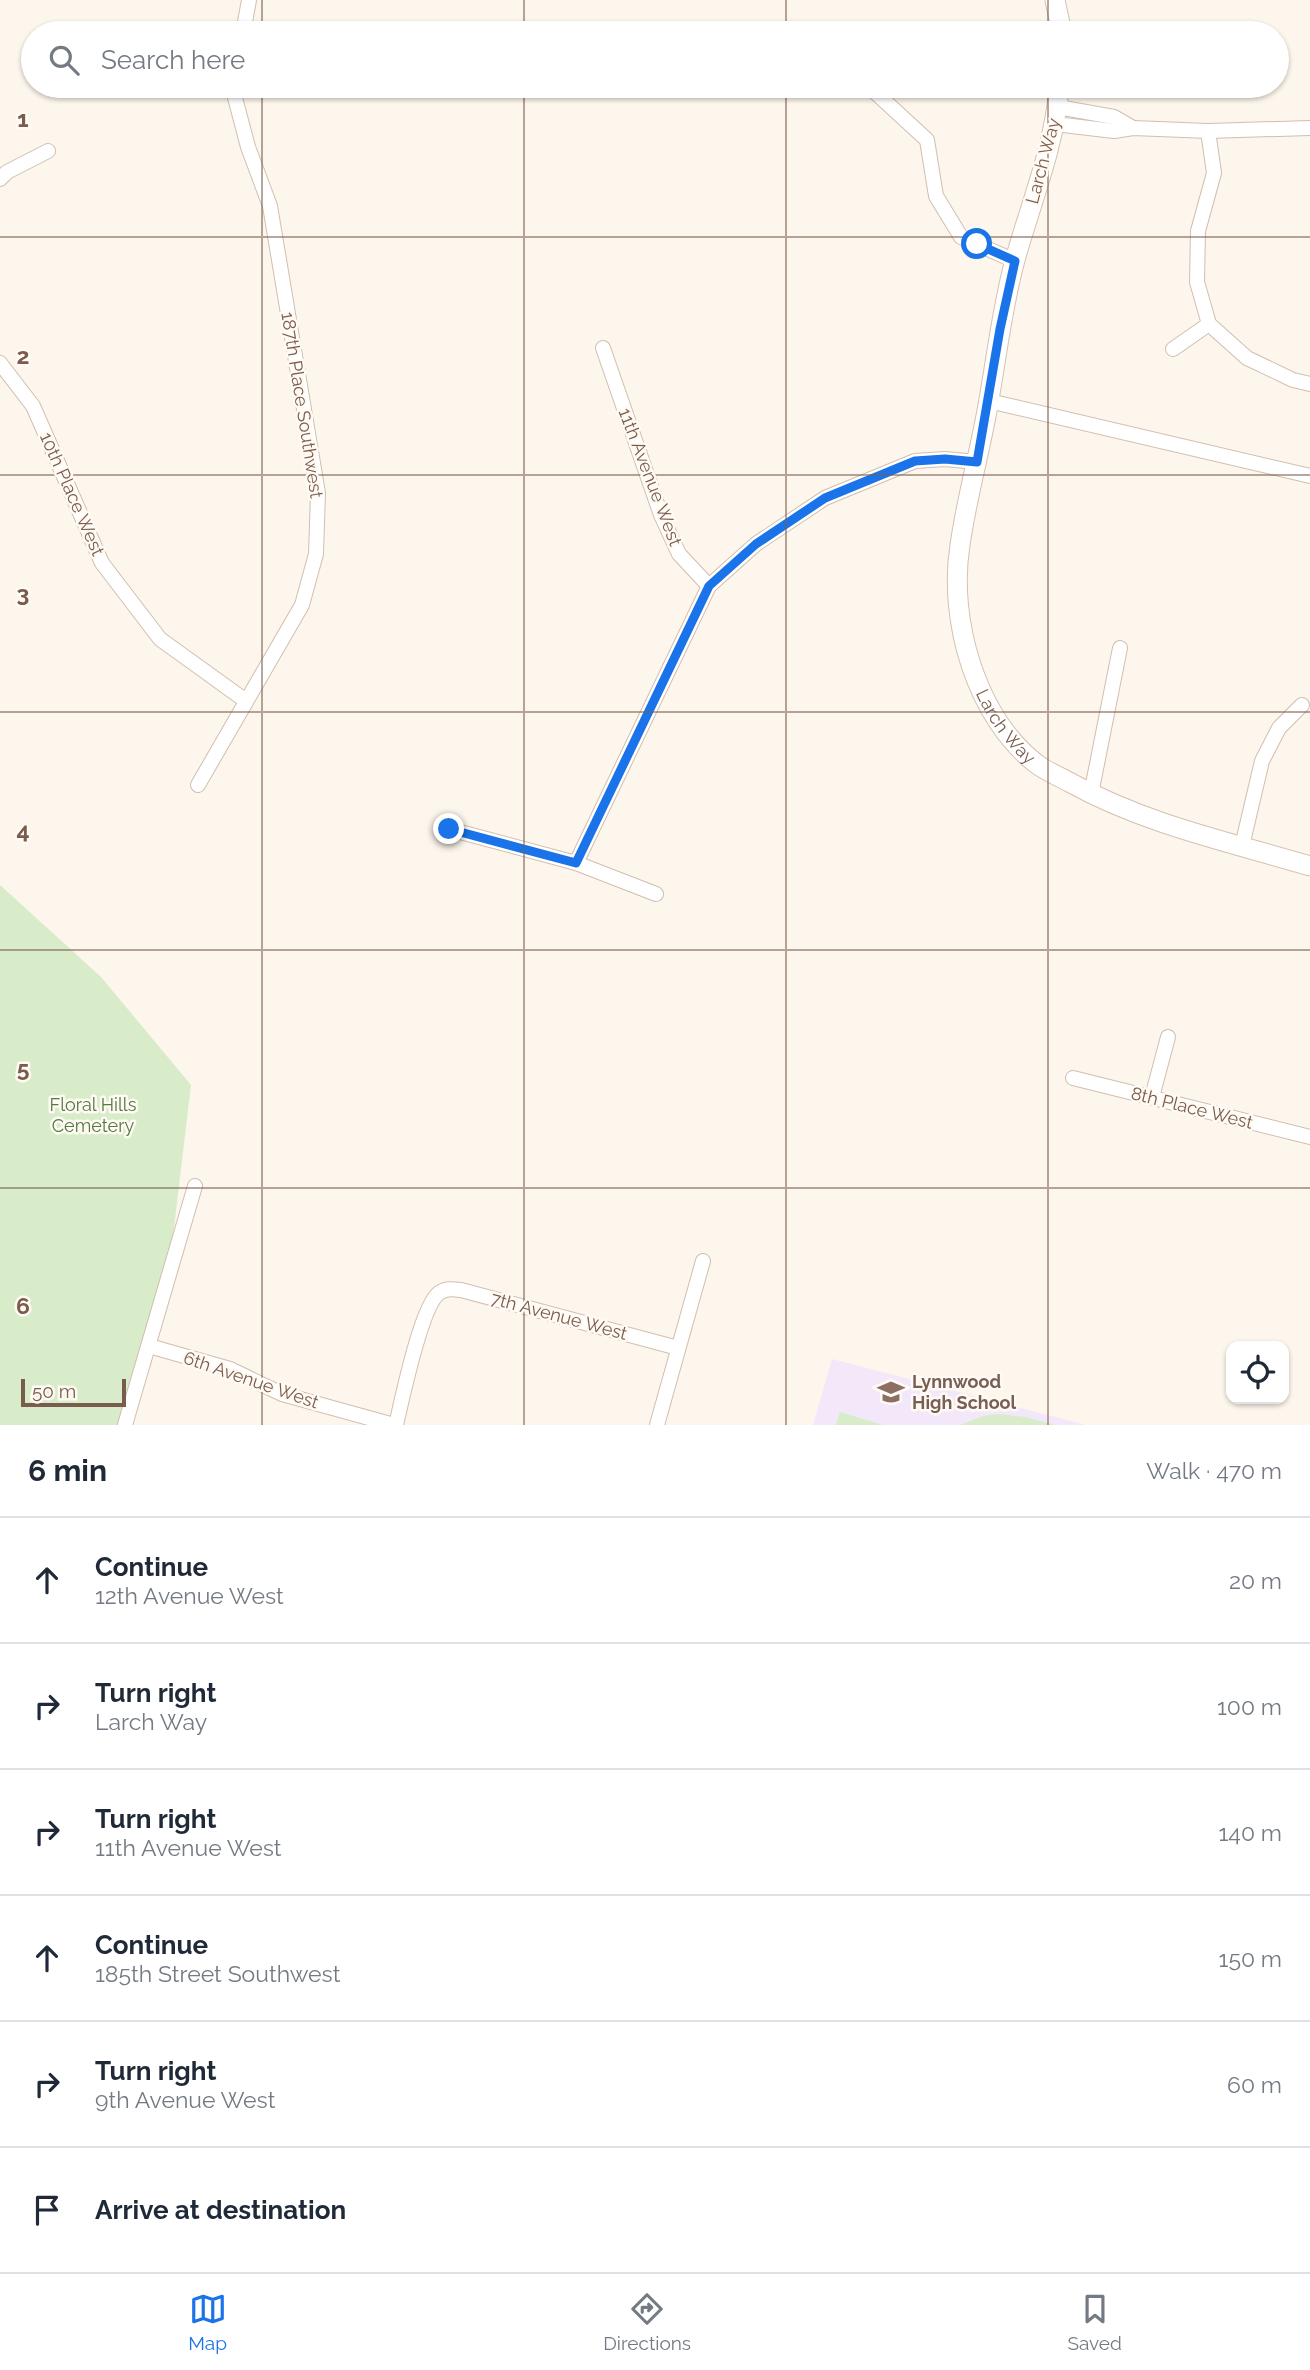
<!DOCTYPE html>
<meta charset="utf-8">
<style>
body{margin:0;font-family:Raleway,sans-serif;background:#f6f6f7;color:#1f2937}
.controls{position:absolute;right:21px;bottom:21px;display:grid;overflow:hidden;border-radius:14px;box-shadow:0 2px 5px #0004}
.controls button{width:63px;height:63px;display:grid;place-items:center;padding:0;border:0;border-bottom:2px solid #e0e1e3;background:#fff;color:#1f2937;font:35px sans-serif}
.scale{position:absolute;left:21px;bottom:18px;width:105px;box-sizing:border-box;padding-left:7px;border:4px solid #7a5c4d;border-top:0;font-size:19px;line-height:24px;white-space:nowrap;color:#7a5c4d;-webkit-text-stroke:5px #fffaf3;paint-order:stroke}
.stop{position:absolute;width:21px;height:21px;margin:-16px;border:5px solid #1a73e8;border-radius:50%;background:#fff}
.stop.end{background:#1a73e8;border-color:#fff;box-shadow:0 2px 7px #0008}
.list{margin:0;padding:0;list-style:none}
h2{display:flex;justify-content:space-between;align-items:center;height:91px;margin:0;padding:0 28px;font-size:30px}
h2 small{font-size:23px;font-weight:400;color:#747a83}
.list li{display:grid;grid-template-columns:46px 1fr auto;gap:21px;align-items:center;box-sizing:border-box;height:126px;padding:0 28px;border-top:2px solid #e0e1e3}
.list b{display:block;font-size:26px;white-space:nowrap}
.list p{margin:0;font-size:23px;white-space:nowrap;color:#747a83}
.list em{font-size:23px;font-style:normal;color:#747a83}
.icon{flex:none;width:38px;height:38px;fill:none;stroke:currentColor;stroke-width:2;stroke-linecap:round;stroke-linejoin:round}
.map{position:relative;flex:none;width:1310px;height:1425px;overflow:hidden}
.search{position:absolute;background:#fff;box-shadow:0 2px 5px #0004;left:21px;right:21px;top:21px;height:77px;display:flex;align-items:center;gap:18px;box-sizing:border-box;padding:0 24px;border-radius:38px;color:#747a83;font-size:26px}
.sheet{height:847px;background:#fff}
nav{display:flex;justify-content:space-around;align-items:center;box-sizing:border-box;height:98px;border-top:2px solid #e0e1e3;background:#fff;font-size:19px;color:#747a83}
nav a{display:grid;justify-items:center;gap:4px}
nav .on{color:#1a73e8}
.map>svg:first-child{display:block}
</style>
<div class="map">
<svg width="1310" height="1425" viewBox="0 0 1310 1425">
<rect width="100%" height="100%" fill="#fdf6ec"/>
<!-- education -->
<path fill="#f3e8fa" d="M832 1359 1086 1425H813Z"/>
<!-- green -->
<g fill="#d8ecc9">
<path d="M0 885 101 977 191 1085 169 1270 125 1425H0Z"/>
<path d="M840 1412 883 1425H836Z"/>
<path d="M998 1414 1026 1417 1055 1425H960L983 1416Z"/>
</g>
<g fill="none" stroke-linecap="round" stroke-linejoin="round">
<defs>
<g id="minor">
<path d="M243 33 249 0"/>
<path d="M876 93 927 140 936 196 961 237 1015 261"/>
<path d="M1058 107 1114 117 1133 128"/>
<path d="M1055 124 1114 131 1133 128 1208 131 1310 128"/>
<path d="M0 179 7 172 48 151"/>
<path d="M1209 324 1247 358 1293 380 1310 384"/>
<path d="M603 348 661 515 679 554 709 586"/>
<path d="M1173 349 1209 324 1197 282 1198 231 1214 173 1208 131"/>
<path d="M0 363 33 406 102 563 160 639 246 701"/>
<path d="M989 401 1310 476"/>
<path d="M198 785 302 605 316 554 318 493 270 206 248 147 233 90 234 86"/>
<path d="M1091 794 1120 648"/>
<path d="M449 829 576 863 656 894"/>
<path d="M1242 846 1262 761 1279 728 1302 705"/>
<path d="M576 863 709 586 756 544 825 498 915 461 945 459 977 462"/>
<path d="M1073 1078 1310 1137"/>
<path d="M1152 1097 1168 1037"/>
<path d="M149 1346 230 1369 282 1394 394 1425"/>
<path d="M125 1425 195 1186"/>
<path d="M396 1425C402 1400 421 1306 439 1293 446 1288 453 1289 461 1290L678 1348"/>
<path d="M657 1425 703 1261"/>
</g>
<g id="secondary">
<path d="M1055 0 1062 33"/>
<path id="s1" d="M1059 86C1055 146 1031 202 1015 260 1001 311 996 364 986 416 978 459 966 502 960 545 948 620 976 718 1038 765 1048 772 1060 777 1071 783 1145 824 1229 842 1310 866"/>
</g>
</defs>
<!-- minor casing -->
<use href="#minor" stroke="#d1beb0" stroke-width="16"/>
<!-- secondary casing -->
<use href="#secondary" stroke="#d6c0b0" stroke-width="21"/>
<!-- minor -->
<use href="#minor" stroke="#fff" stroke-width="14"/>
<!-- secondary -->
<use href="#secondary" stroke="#fff" stroke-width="19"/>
</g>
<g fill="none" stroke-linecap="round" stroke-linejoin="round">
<!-- route -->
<path stroke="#1a73e8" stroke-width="9" d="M449 829 576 863 709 586 756 544 825 498 915 461 945 459 977 462 1000 329 1015 261 977 244"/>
</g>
<!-- grid -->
<path fill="none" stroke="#7a5c4d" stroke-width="2" stroke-opacity="0.55" d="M262 0V33M524 0V33M786 0V33M1048 0V33M262 86V1425M524 86V1425M786 86V1425M1048 86V1425M0 237H1310M0 475H1310M0 712H1310M0 950H1310M0 1188H1310"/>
<!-- icons -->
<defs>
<symbol id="school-bare" viewBox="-9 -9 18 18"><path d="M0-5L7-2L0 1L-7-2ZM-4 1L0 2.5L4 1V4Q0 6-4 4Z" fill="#8d6e63" stroke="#fffaf3" stroke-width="2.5" paint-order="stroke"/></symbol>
</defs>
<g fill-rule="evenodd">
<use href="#school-bare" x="872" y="1373" width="38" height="38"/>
</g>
<g text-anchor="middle" stroke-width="5" stroke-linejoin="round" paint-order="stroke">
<!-- street labels -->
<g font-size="18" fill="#7a5c4d" stroke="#fffaf3">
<text transform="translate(1043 161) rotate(-75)" y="6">Larch Way</text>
<text transform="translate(302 405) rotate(81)" y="6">187th Place Southwest</text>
<text transform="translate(650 477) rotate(69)" y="6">11th Avenue West</text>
<text transform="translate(72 494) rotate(66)" y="6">10th Place West</text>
<text dy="6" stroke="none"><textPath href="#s1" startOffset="663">Larch Way</textPath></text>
<text transform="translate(1192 1108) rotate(14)" y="6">8th Place West</text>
<text transform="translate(559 1316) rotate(15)" y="6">7th Avenue West</text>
<text transform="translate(251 1380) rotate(19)" y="6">6th Avenue West</text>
</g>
<!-- park labels -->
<g font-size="18" fill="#537a41" stroke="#fffaf3">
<text x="93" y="1111">Floral Hills<tspan x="93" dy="21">Cemetery</tspan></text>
</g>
<!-- education labels -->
<g font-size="18" font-weight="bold" fill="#785e54" stroke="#fffaf3" text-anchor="start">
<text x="912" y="1388">Lynnwood<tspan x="912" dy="21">High School</tspan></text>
</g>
</g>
<g font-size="23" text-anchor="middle" font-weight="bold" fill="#7a5c4d" stroke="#fffaf3" stroke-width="5" stroke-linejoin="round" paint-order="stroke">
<text x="23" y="127">1</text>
<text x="23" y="364">2</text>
<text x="23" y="602">3</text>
<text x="23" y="839">4</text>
<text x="23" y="1077">5</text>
<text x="23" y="1314">6</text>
</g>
</svg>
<div class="controls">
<button><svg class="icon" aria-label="locate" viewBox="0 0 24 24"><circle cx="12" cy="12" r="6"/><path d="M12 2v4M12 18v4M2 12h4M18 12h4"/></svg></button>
</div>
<div class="scale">50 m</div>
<div class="stop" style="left:977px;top:244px"></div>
<div class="stop end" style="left:449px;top:829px"></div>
<div class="search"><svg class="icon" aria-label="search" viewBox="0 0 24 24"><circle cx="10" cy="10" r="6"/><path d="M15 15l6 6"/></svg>Search here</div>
</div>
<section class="sheet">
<h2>6 min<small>Walk · 470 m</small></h2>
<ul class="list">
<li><svg class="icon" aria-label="ahead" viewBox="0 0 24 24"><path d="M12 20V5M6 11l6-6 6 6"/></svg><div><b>Continue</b><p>12th Avenue West</p></div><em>20 m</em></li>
<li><svg class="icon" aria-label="right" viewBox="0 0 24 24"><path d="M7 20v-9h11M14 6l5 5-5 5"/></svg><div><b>Turn right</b><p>Larch Way</p></div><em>100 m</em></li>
<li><svg class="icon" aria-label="right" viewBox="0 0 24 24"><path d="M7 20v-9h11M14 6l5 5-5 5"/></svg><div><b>Turn right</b><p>11th Avenue West</p></div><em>140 m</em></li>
<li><svg class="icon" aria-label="ahead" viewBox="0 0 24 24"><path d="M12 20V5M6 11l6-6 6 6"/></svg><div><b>Continue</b><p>185th Street Southwest</p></div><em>150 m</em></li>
<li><svg class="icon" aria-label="right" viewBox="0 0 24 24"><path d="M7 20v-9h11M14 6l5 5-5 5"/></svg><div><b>Turn right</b><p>9th Avenue West</p></div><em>60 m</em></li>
<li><svg class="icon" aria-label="arrive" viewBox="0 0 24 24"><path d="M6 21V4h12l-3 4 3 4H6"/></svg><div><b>Arrive at destination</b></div></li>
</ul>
</section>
<nav>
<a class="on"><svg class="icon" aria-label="map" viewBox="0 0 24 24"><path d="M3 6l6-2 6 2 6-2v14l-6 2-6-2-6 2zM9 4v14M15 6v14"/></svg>Map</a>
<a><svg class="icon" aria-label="directions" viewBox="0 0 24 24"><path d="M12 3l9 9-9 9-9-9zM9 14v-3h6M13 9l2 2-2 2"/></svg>Directions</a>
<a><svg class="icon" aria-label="saved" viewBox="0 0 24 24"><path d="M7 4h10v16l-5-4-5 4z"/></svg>Saved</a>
</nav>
